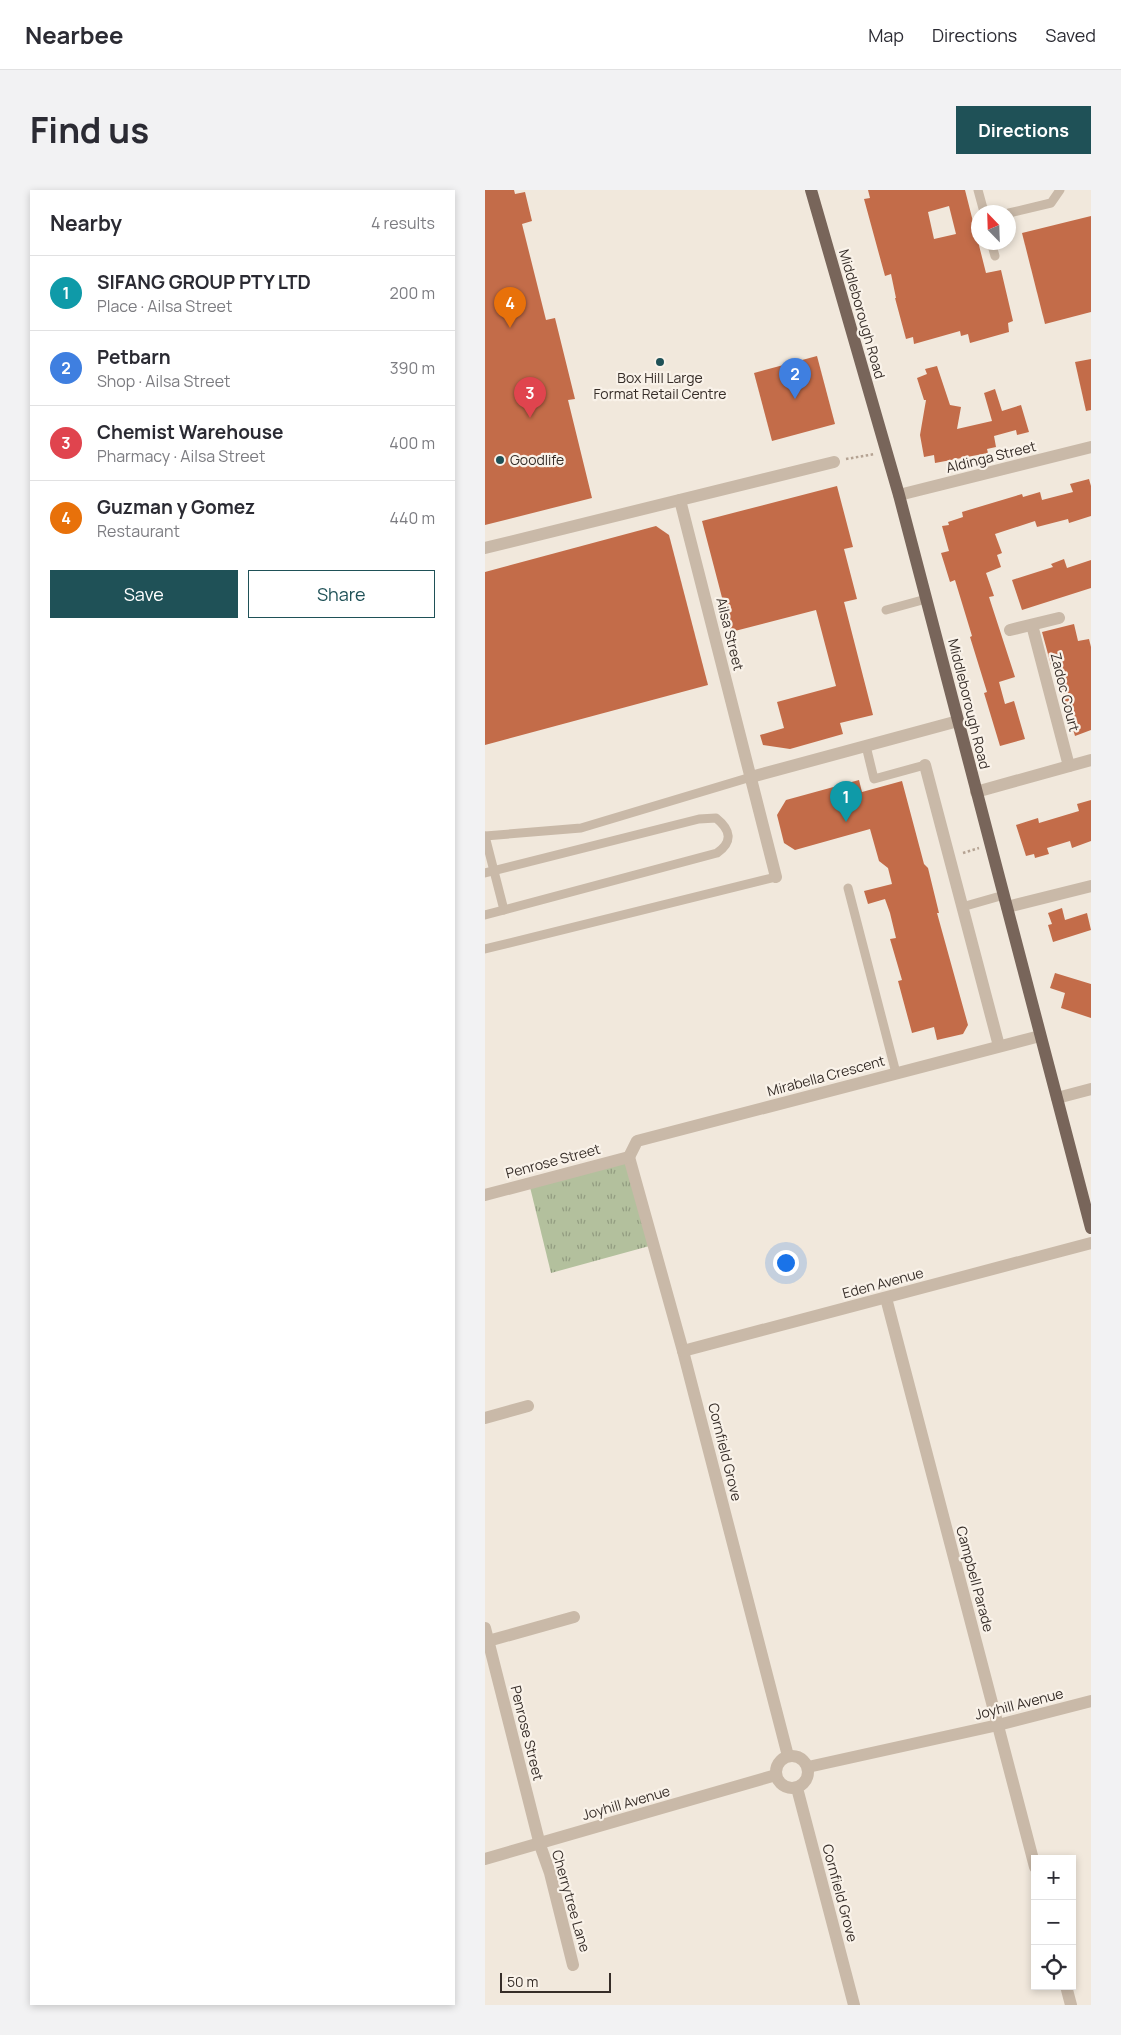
<!DOCTYPE html>
<meta charset="utf-8">
<style>
body{margin:0;font-family:Manrope,sans-serif;background:#f2f2f3;color:#2b2b33}
.controls{position:absolute;right:15px;bottom:15px;display:grid;overflow:hidden;border-radius:0px;box-shadow:0 2px 8px #0003}
.controls button{width:45px;height:45px;display:grid;place-items:center;padding:0;border:0;border-bottom:1px solid #e1e1e2;background:#fff;color:#2b2b33;font:25px sans-serif}
.compass{position:absolute;left:486px;top:15px;width:45px;height:45px;border-radius:50%;background:#fff;box-shadow:0 2px 8px #0003;rotate:337deg}
.scale{position:absolute;left:15px;bottom:12px;width:111px;box-sizing:border-box;padding-left:5px;border:2px solid #362d28;border-top:0;font-size:14px;line-height:18px;white-space:nowrap;color:#362d28;-webkit-text-stroke:4px #f9f2e9;paint-order:stroke}
.you{position:absolute;left:300px;top:1072px;width:18px;height:18px;margin:-12px;border:4px solid #fff;border-radius:50%;background:#1a73e8;box-shadow:0 0 0 8px #1a73e833}
.badge{display:grid;place-items:center;width:32px;height:32px;border-radius:50%;background:#1f5157;color:#fff;font-size:16px;font-weight:700}
.pin{position:absolute;translate:-50% -41px;filter:drop-shadow(0 1px 2px #0008)}
.pin::after{content:'';position:absolute;top:26px;width:18px;height:15px;background:inherit;clip-path:polygon(0 0,100% 0,50% 100%)}
.list{margin:0;padding:0;list-style:none}
h2{display:flex;justify-content:space-between;align-items:center;height:65px;margin:0;padding:0 20px;font-size:21px}
h2 small{font-size:16px;font-weight:400;color:#7c7c81}
.list li{display:grid;grid-template-columns:32px 1fr auto;gap:15px;align-items:center;box-sizing:border-box;height:75px;padding:0 20px;border-top:1px solid #e1e1e2}
.list b{display:block;font-size:19px;white-space:nowrap}
.list p{margin:0;font-size:16px;white-space:nowrap;color:#7c7c81}
.list em{font-size:16px;font-style:normal;color:#7c7c81}
.actions{display:flex;gap:10px;padding:15px 20px}
.actions a{flex:1;padding:11px 0;border:1px solid #1f5157;border-radius:0px;text-align:center;font-size:18px;color:#1f5157}
.actions .main{background:#1f5157;color:#fff}
.icon{flex:none;width:28px;height:28px;fill:none;stroke:currentColor;stroke-width:2;stroke-linecap:round;stroke-linejoin:round}
.map{position:relative;flex:none;width:606px;height:1815px;overflow:hidden;border-radius:0px}
header{display:flex;align-items:center;gap:30px;box-sizing:border-box;height:70px;padding:0 25px;background:#fff;border-bottom:1px solid #e1e1e2}
header strong{font-size:24px}
nav{display:flex;gap:28px;margin-inline-start:auto;font-size:18px}
.intro{display:flex;align-items:center;justify-content:space-between;box-sizing:border-box;height:120px;padding:0 30px}
h1{margin:0;font-size:35px}
.button{padding:12px 22px;border-radius:0px;background:#1f5157;color:#fff;font-size:18px;font-weight:700}
main{display:flex;gap:30px;padding:0 30px}
aside{flex:1;background:#fff;border-radius:0px;box-shadow:0 2px 8px #0003}
.map>svg:first-child{display:block}
</style>
<header>
<strong>Nearbee</strong>
<nav><a>Map</a><a>Directions</a><a>Saved</a></nav>
</header>
<div class="intro"><h1>Find us</h1><a class="button">Directions</a></div>
<main>
<aside>
<h2>Nearby<small>4 results</small></h2>
<ul class="list">
<li><span class="badge" style="background:#0f9aa8">1</span><div><b>SIFANG GROUP PTY LTD</b><p>Place · Ailsa Street</p></div><em>200 m</em></li>
<li><span class="badge" style="background:#3f7fe0">2</span><div><b>Petbarn</b><p>Shop · Ailsa Street</p></div><em>390 m</em></li>
<li><span class="badge" style="background:#e0444e">3</span><div><b>Chemist Warehouse</b><p>Pharmacy · Ailsa Street</p></div><em>400 m</em></li>
<li><span class="badge" style="background:#e8710a">4</span><div><b>Guzman y Gomez</b><p>Restaurant</p></div><em>440 m</em></li>
</ul>
<div class="actions"><a class="main">Save</a><a>Share</a></div>
</aside>
<div class="map">
<svg width="606" height="1815" viewBox="0 0 606 1815">
<defs>
<pattern id="park-tufts" width="24" height="20" patternUnits="userSpaceOnUse" patternTransform="scale(1.25)"><rect width="24" height="20" fill="#b3c09d"/><path d="M3 7l-1-3M5 7V3M7 7l1-3M15 17l-1-3M17 17v-4M19 17l1-3" fill="none" stroke="#929c80"/></pattern>
</defs>
<rect width="100%" height="100%" fill="#f1e8dc"/>
<!-- park -->
<path fill="url(#park-tufts)" d="M144 967 168 1055 66 1083 44 993Z"/>
<!-- building -->
<g fill="#c36c49" fill-rule="evenodd">
<path d="M0 0H29L30 4 40 2 47 31 37 34 61 130 70 128 90 209 83 210 107 308 0 335Z"/>
<path d="M383 0H480L501 83 516 80 528 131 523 133 524 142 485 153 483 144 476 146 475 141 429 154 428 147 421 149 410 108H411L406 84 400 86 379 9 385 8ZM464 16 471 44 449 49 443 22Z"/>
<path d="M606 26V122L560 134 537 43Z"/>
<path d="M332 166 350 234 287 251 269 183Z"/>
<path d="M606 169V220L601 221 590 172Z"/>
<path d="M452 176 465 215 476 217 472 239 507 231 499 203 510 199 517 221 536 215 544 242 532 245 531 240 509 246 511 257 502 259 503 263 450 273 449 265 439 267 435 245 441 210H439L432 188 442 184 440 179Z"/>
<path d="M604 289 606 296V326L584 333 583 329 552 337 550 331 510 344 517 363 512 365 516 377 501 383 509 406 504 407 530 487 514 492 520 514 529 511 540 549 515 556 499 503 502 502 485 447 487 446 470 390 465 392 456 363 464 361 457 336 464 335 463 332 478 327 477 322 537 304 538 307 555 302 557 310 588 302 585 294Z"/>
<path d="M352 296 368 357 359 359 372 409 359 412 388 525 355 533 358 544 305 559 278 555 275 545 299 538 292 512 351 496 331 420 246 442 217 331Z"/>
<path d="M171 336 184 345 223 495 0 555V382Z"/>
<path d="M579 369 582 378 606 370V398L537 420 527 390 568 377 566 374Z"/>
<path d="M589 434 593 451 604 449 606 457V540L590 546 569 474 566 475 557 442Z"/>
<path d="M374 590 377 602 417 591 439 674 443 678 454 723H452L483 835 478 844 452 850 449 837 427 843 413 791 417 790 405 749 411 748 405 723 400 709 383 714 379 701 407 694 403 678 394 671 385 639 310 660 299 653 292 625 301 610Z"/>
<path d="M606 610V651L587 658 585 651 562 658 564 664 550 668 549 664 541 666 531 635 553 628 554 633 594 621 592 614Z"/>
<path d="M577 718 580 730 602 723 606 740 568 752 563 735 567 734 563 723Z"/>
<path d="M570 783 606 794V828L576 818 580 803 565 798Z"/>
</g>
<g fill="none" stroke-linecap="round" stroke-linejoin="round">
<!-- path -->
<g stroke="#b5a393" stroke-width="2.5" stroke-dasharray="2.5 2.5" stroke-linecap="butt">
<path d="M361 269 390 264"/>
<path d="M478 663 494 658"/>
</g>
<!-- service -->
<g stroke="#c9b9a8" stroke-width="9">
<path d="M493 0 499 22"/>
<path d="M524 23 566 13 575 0"/>
<path d="M506 52 510 66"/>
<path d="M401 420 441 409"/>
<path d="M381 556 389 589 440 575"/>
<path d="M0 646 96 638 266 587"/>
<path d="M0 646 19 720"/>
<path d="M0 683 214 629 231 628C246 640 248 652 232 663L0 725"/>
<path d="M363 698 411 883"/>
<path d="M477 717 519 705"/>
<path d="M0 759 291 687"/>
</g>
<!-- minor -->
<g stroke="#c9b9a8" stroke-width="12">
<path d="M414 305 606 257"/>
<path d="M195 310 291 687"/>
<path d="M0 358 349 272"/>
<path d="M547 435 584 576"/>
<path d="M525 440 574 428"/>
<path d="M440 575 514 856"/>
<path d="M266 587 473 531"/>
<path d="M491 602 606 570"/>
<path d="M522 717 606 696"/>
<path d="M572 908 606 899"/>
<path d="M144 967 198 1161 303 1566"/>
<path d="M144 967 152 951 555 846"/>
<path d="M0 1005 144 967"/>
<path d="M401 1108 550 1677"/>
<path d="M198 1161 606 1053"/>
<path d="M0 1228 43 1216"/>
<path d="M0 1438 55 1655 65 1683 88 1775"/>
<path d="M3 1451 89 1427"/>
<circle cx="307" cy="1582" r="16"/>
<path d="M323 1577 513 1535 606 1511"/>
<path d="M312 1598 369 1815"/>
<path d="M0 1669 291 1585"/>
<path d="M581 1796 586 1815"/>
</g>
<!-- primary -->
<path stroke="#78655a" stroke-width="12" d="M326 0 414 305 606 1038"/>
</g>
<!-- markers -->
<g fill="#1f5157" stroke="#f9f2e9" stroke-width="2">
<circle cx="175" cy="172" r="5"/>
<circle cx="15" cy="270" r="5"/>
</g>
<g text-anchor="middle" stroke-width="4.5" stroke-linejoin="round" paint-order="stroke">
<!-- street labels -->
<g font-size="14" fill="#362d28" stroke="#f9f2e9">
<text transform="translate(377 124) rotate(74)" y="5">Middleborough Road</text>
<text transform="translate(506 267) rotate(-14)" y="5">Aldinga Street</text>
<text transform="translate(245 444) rotate(76)" y="5">Ailsa Street</text>
<text transform="translate(580 502) rotate(76)" y="5">Zadoc Court</text>
<text transform="translate(484 514) rotate(76)" y="5">Middleborough Road</text>
<text transform="translate(341 886) rotate(-15)" y="5">Mirabella Crescent</text>
<text transform="translate(68 971) rotate(-15)" y="5">Penrose Street</text>
<text transform="translate(398 1093) rotate(-15)" y="5">Eden Avenue</text>
<text transform="translate(240 1262) rotate(76)" y="5">Cornfield Grove</text>
<text transform="translate(490 1389) rotate(75)" y="5">Campbell Parade</text>
<text transform="translate(534 1514) rotate(-14)" y="5">Joyhill Avenue</text>
<text transform="translate(42 1543) rotate(76)" y="5">Penrose Street</text>
<text transform="translate(141 1613) rotate(-16)" y="5">Joyhill Avenue</text>
<text transform="translate(355 1703) rotate(75)" y="5">Cornfield Grove</text>
<text transform="translate(86 1711) rotate(74)" y="5">Cherrytree Lane</text>
</g>
<!-- poi labels -->
<g font-size="14" fill="#362d28" stroke="#f9f2e9">
<text x="175" y="193">Box Hill Large<tspan x="175" dy="16">Format Retail Centre</tspan></text>
<text x="25" y="275" text-anchor="start">Goodlife</text>
</g>
</g>
</svg>
<div class="controls">
<button>+</button>
<button>−</button>
<button><svg class="icon" aria-label="locate" viewBox="0 0 24 24"><circle cx="12" cy="12" r="6"/><path d="M12 2v4M12 18v4M2 12h4M18 12h4"/></svg></button>
</div>
<svg class="compass" viewBox="-18 -18 36 36"><path d="M0-13l5 13h-10z" fill="#e53935"/><path d="M0 13l5-13h-10z" fill="#7c7c81"/></svg>
<div class="scale">50 m</div>
<div class="you"></div>
<div class="pin badge" style="left:361px;top:632px;background:#0f9aa8">1</div>
<div class="pin badge" style="left:310px;top:209px;background:#3f7fe0">2</div>
<div class="pin badge" style="left:45px;top:228px;background:#e0444e">3</div>
<div class="pin badge" style="left:25px;top:138px;background:#e8710a">4</div>
</div>
</main>
